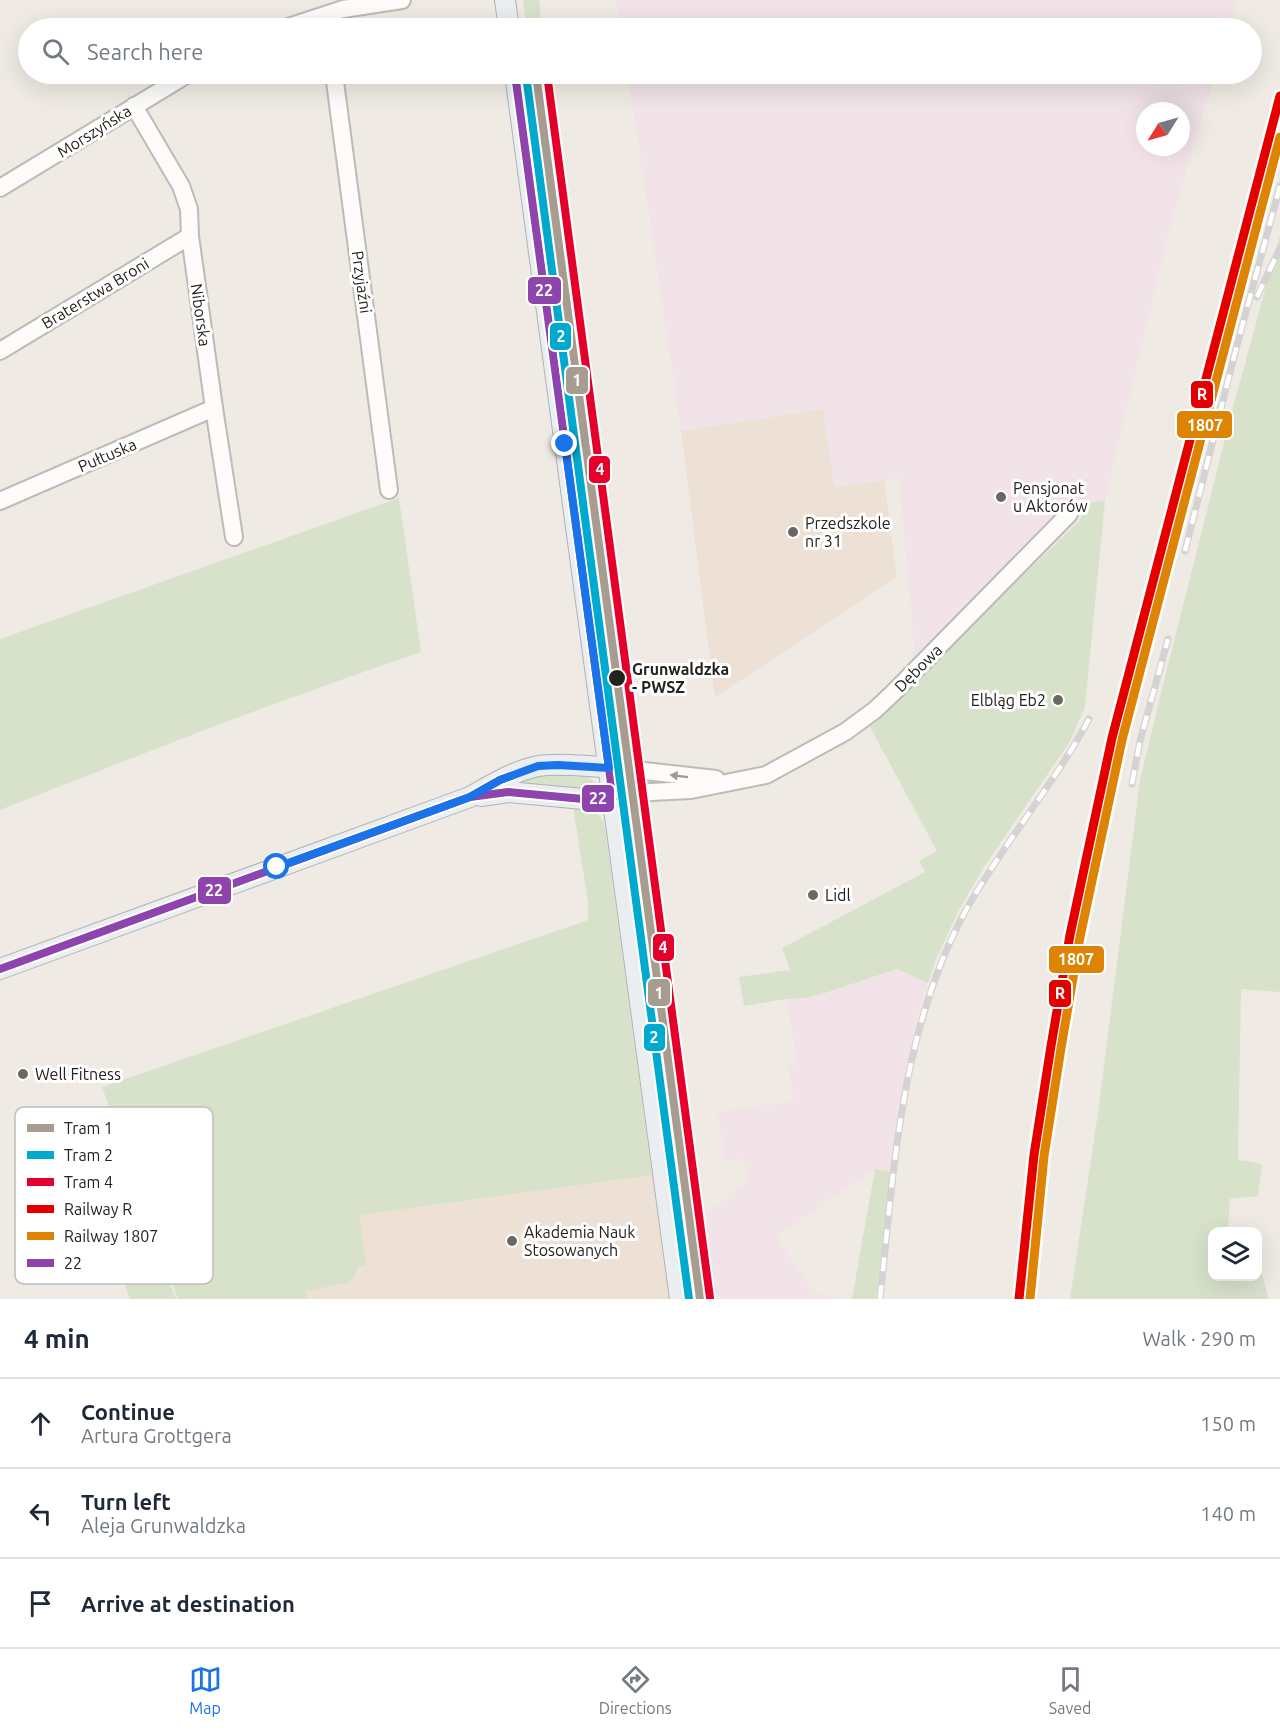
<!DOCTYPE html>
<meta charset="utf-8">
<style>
body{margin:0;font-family:Ubuntu,sans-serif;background:#f2f2f3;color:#1f2937}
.controls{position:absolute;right:18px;bottom:18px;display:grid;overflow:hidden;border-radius:12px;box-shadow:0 6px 24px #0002}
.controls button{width:54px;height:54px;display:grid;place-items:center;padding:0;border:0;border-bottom:2px solid #e0e1e3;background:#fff;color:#1f2937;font:30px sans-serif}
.compass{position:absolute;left:1136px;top:102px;width:54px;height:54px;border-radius:50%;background:#fff;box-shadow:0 6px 24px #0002;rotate:233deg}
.stop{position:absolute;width:18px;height:18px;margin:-14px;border:4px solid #1a73e8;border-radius:50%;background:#fff}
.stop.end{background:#1a73e8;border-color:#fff;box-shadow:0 2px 6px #0008}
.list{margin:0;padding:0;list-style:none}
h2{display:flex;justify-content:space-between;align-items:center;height:78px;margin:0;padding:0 24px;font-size:26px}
h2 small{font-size:20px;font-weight:400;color:#747a83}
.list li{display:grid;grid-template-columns:39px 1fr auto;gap:18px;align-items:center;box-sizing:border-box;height:90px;padding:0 24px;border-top:2px solid #e0e1e3}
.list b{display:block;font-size:22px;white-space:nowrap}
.list p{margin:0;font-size:20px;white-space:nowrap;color:#747a83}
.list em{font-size:20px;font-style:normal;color:#747a83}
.icon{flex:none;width:33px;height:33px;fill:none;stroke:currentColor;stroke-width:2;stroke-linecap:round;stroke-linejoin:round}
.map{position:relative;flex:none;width:1280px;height:1299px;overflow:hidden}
.search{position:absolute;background:#fff;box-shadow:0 6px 24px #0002;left:18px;right:18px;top:18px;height:66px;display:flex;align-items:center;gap:15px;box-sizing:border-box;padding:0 21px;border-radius:33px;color:#747a83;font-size:22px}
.sheet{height:348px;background:#fff}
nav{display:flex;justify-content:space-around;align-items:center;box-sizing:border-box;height:84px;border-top:2px solid #e0e1e3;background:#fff;font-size:16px;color:#747a83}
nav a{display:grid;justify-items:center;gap:3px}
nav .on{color:#1a73e8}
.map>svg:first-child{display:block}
</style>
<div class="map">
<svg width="1280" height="1299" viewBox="0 0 1280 1299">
<rect width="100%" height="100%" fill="#efebe4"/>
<!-- industrial -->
<g fill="#f1e3e7" fill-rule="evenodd">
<path d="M616 0H1237L1229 28H621Z"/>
<path d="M628 74H1215L1170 226 1105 501 1064 505 1055 520 912 667 914 643 899 478 834 487 823 409 681 431ZM1145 111H1181V147H1145Z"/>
<path d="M897 969 928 983 919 1010 897 1124 892 1172 875 1169 776 1236 813 1291 831 1299H715L702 1216 750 1180 744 1159 726 1162 718 1112 794 1101 788 1066 797 1064 787 999 805 998 832 991Z"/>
</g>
<!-- education -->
<g fill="#ede0d5">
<path d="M823 409 834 487 884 480 897 577 715 697 681 431Z"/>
<path d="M652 1175 669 1299H307L305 1291 342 1285 357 1271 359 1215Z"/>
</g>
<!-- green -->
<g fill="#d8e2cb">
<path d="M523 0H539L542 28H527Z"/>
<path d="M528 74H548L598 439 638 763C615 753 616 739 612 716L619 715 609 633 601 634Z"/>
<path d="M1280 235V992L1241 989 1238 1160 1254 1162 1262 1165 1258 1196 1230 1199 1228 1231 1212 1232V1276H1258V1268L1260 1267 1269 1299H1070L1098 1113 1140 780 1163 685 1231 415Z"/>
<path d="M399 498 421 652C279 700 139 755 0 810V639Z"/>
<path d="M1105 501 1085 707 1069 743 984 867 959 910 936 959 928 983 897 969 825 993 805 998 787 999 744 1006 739 977 790 970 782 948 925 872 919 861 937 851 870 727 913 687 969 628 1080 520 1086 502Z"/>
<path d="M572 772 588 777 597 784C577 797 540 787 517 784V781L532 774Z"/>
<path d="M573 806C588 808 601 810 605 827L652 1175 359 1215 366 1267 358 1266 355 1276 349 1283 306 1291 307 1299H178L102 1087 588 920V903Z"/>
<path d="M875 1169 892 1172 876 1299H852Z"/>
<path d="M164 1269 176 1299H130L124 1283Z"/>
<path d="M714 1288 715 1299H693V1293L706 1291Z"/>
</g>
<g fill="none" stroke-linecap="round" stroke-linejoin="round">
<defs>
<g id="minor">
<path d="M285 28 343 9 402 0"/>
<path d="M334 74 389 490"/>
<path d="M134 106 181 186 189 209 190 236 214 408 234 537"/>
<path d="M0 188 188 74"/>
<path d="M0 351 190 236"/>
<path d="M0 501 214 408"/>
<path d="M609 767 716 779"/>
<path d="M613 798 651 792 691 790 766 775 845 732 875 710 895 691 1069 514"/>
</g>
<g id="major">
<path d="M505 0 509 28"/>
<path d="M515 74 680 1299"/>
<path d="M481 796 508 792 583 799 613 798"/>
<path d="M0 969 470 797C491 785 514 771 538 766 561 762 586 767 609 767"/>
</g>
</defs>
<!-- minor casing -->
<use href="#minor" stroke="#bebbb6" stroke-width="20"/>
<!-- major casing -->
<use href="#major" stroke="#aeb2b6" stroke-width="22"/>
<!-- minor -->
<use href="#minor" stroke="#fdfcfb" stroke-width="16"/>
<!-- major -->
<use href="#major" stroke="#eaeef1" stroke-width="20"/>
<defs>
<g id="rail">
<path d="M1257 297 1280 248"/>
<path d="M1199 446 1215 406"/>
<path d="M1185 551 1235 353 1280 186"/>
<path d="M1132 784 1140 741 1168 639"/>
<path d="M880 1299C894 1167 901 1029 966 910 1003 844 1053 786 1089 719"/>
</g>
</defs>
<!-- rail casing -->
<use href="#rail" stroke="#d4d3d1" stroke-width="7"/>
<!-- rail -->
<use href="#rail" stroke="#fff" stroke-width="4.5" stroke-dasharray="14" stroke-linecap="butt"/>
<defs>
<g id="bus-1">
<path d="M470 797 508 792 583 799 613 798 515 74"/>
<path d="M0 969 470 797 500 780 511 776"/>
</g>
</defs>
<!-- bus-1 casing -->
<use href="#bus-1" stroke="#fff" stroke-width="12"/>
<!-- bus-1 -->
<use href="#bus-1" stroke="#8e44ad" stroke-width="8"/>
<defs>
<path id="rail-1" d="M1019 1299 1034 1155 1051 1046 1070 935 1112 738 1280 96"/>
<path id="rail-2" d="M1030 1299 1044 1156 1061 1048 1080 937 1122 740 1280 137"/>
</defs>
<!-- rail-1 casing -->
<use href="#rail-1" stroke="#fff" stroke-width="14"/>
<!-- rail-2 casing -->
<use href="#rail-2" stroke="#fff" stroke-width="14"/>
<!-- rail-1 -->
<use href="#rail-1" stroke="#e50000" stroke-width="9"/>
<!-- rail-2 -->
<use href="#rail-2" stroke="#de8404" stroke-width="9"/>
<defs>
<path id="tram-1" d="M536 74 700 1299"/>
<path id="tram-2" d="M526 75 689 1299"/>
<path id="tram-3" d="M547 74 710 1298"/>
</defs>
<!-- tram-1 casing -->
<use href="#tram-1" stroke="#fff" stroke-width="12"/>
<!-- tram-2 casing -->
<use href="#tram-2" stroke="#fff" stroke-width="12"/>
<!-- tram-3 casing -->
<use href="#tram-3" stroke="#fff" stroke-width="12"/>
<!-- tram-1 -->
<use href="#tram-1" stroke="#a79c90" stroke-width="8"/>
<!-- tram-2 -->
<use href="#tram-2" stroke="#00a9ce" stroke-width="8"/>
<!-- tram-3 -->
<use href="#tram-3" stroke="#e4002b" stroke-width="8"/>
</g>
<!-- one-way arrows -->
<defs><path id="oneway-solid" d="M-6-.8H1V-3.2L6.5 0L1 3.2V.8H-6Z" transform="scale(1.5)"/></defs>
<use fill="#9b9a97" href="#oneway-solid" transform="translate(679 776) rotate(-173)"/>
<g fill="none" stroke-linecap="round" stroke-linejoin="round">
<!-- route -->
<path stroke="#1a73e8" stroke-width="8" d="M277 867 470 797 500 780 538 766 558 765 609 768 565 444"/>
</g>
<!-- markers -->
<g fill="#6b6863" stroke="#fff" stroke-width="2">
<circle cx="1001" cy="497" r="6"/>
<circle cx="793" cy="532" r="6"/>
<circle cx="1058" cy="700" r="6"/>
<circle cx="813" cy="895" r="6"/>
<circle cx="23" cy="1074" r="6"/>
<circle cx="512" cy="1241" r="6"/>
</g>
<circle fill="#24221d" stroke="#fff" stroke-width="2" cx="617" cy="678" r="9"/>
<g text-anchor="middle" stroke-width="6" stroke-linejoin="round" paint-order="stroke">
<!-- street labels -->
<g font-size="16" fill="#24221d" stroke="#fff">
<text transform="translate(94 131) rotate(-32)" y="6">Morszyńska</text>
<text transform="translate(362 282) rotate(82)" y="6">Przyjaźni</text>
<text transform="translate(95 293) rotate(-31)" y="6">Braterstwa Broni</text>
<text transform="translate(201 315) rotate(82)" y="6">Niborska</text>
<text transform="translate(107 455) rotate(-23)" y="6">Pułtuska</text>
<text transform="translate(918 668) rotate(-45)" y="6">Dębowa</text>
</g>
<!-- poi labels -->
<g font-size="16" fill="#24221d" stroke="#fff" text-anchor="start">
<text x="1013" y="494">Pensjonat<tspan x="1013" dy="18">u Aktorów</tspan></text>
<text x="805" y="529">Przedszkole<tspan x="805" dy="18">nr 31</tspan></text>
<text x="1046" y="706" text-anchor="end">Elbląg Eb2</text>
<text x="825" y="901">Lidl</text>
<text x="35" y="1080">Well Fitness</text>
<text x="524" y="1238">Akademia Nauk<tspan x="524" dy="18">Stosowanych</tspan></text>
</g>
<!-- stop labels -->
<g font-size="16" font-weight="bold" fill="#24221d" stroke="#fff" text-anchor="start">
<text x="632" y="675">Grunwaldzka<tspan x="632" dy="18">- PWSZ</tspan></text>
</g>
</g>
<!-- legend -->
<rect x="15" y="1107" width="198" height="177" rx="9" fill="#fff" stroke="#bdbdbb" stroke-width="1.5"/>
<rect x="27" y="1124" width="27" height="8" fill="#a79c90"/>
<rect x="27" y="1151" width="27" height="8" fill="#00a9ce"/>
<rect x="27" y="1178" width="27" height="8" fill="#e4002b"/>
<rect x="27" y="1205" width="27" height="8" fill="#e50000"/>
<rect x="27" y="1232" width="27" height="8" fill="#de8404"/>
<rect x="27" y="1259" width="27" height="8" fill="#8e44ad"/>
<g font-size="16" fill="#24221d">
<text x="64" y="1134">Tram 1</text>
<text x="64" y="1161">Tram 2</text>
<text x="64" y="1188">Tram 4</text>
<text x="64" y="1215">Railway R</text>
<text x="64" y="1242">Railway 1807</text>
<text x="64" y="1269">22</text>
</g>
<g stroke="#fff" stroke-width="2">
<rect x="527" y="276" width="35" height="29" rx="6" fill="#8e44ad"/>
<rect x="549" y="322" width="23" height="29" rx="6" fill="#00a9ce"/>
<rect x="565" y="366" width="24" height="29" rx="6" fill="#a79c90"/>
<rect x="1190" y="380" width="24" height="29" rx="6" fill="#e50000"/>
<rect x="1176" y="410" width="57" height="29" rx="6" fill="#de8404"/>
<rect x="588" y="455" width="23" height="29" rx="6" fill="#e4002b"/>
<rect x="581" y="784" width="34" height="29" rx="6" fill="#8e44ad"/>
<rect x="197" y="876" width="35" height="29" rx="6" fill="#8e44ad"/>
<rect x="652" y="933" width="23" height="29" rx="6" fill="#e4002b"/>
<rect x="1048" y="945" width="57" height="29" rx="6" fill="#de8404"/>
<rect x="647" y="978" width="24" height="29" rx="6" fill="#a79c90"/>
<rect x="1048" y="979" width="24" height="29" rx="6" fill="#e50000"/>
<rect x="643" y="1023" width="23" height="29" rx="6" fill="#00a9ce"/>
</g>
<g font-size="16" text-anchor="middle" font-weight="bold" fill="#fff">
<text x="544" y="296">22</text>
<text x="561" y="342">2</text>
<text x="577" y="386">1</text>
<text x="1202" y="400">R</text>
<text x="1205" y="431">1807</text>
<text x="600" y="475">4</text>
<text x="598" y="804">22</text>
<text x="214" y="896">22</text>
<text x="663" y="953">4</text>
<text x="1076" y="965">1807</text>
<text x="659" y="999">1</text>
<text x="1060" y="999">R</text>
<text x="654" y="1043">2</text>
</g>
</svg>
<div class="controls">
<button><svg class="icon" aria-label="layers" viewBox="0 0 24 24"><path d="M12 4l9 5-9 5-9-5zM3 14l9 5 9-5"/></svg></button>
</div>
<svg class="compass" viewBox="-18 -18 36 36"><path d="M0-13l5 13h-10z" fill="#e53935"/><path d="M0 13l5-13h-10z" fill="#747a83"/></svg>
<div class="stop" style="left:277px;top:867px"></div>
<div class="stop end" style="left:565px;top:444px"></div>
<div class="search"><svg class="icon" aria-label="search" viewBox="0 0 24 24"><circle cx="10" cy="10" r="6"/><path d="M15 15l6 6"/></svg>Search here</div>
</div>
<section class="sheet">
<h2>4 min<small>Walk · 290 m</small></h2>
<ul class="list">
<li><svg class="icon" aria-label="ahead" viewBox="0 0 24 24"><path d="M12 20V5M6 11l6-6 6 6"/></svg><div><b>Continue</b><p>Artura Grottgera</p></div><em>150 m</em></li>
<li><svg class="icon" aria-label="left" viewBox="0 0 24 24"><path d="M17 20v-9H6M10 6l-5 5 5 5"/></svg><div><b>Turn left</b><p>Aleja Grunwaldzka</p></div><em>140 m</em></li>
<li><svg class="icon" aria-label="arrive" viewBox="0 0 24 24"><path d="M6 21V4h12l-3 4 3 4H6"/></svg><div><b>Arrive at destination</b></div></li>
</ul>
</section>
<nav>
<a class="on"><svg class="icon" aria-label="map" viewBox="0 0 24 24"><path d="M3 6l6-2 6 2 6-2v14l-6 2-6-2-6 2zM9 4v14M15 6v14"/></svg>Map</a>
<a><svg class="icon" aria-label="directions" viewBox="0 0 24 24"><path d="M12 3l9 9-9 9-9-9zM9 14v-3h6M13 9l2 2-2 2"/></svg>Directions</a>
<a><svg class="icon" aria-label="saved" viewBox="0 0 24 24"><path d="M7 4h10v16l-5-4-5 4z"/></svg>Saved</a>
</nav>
